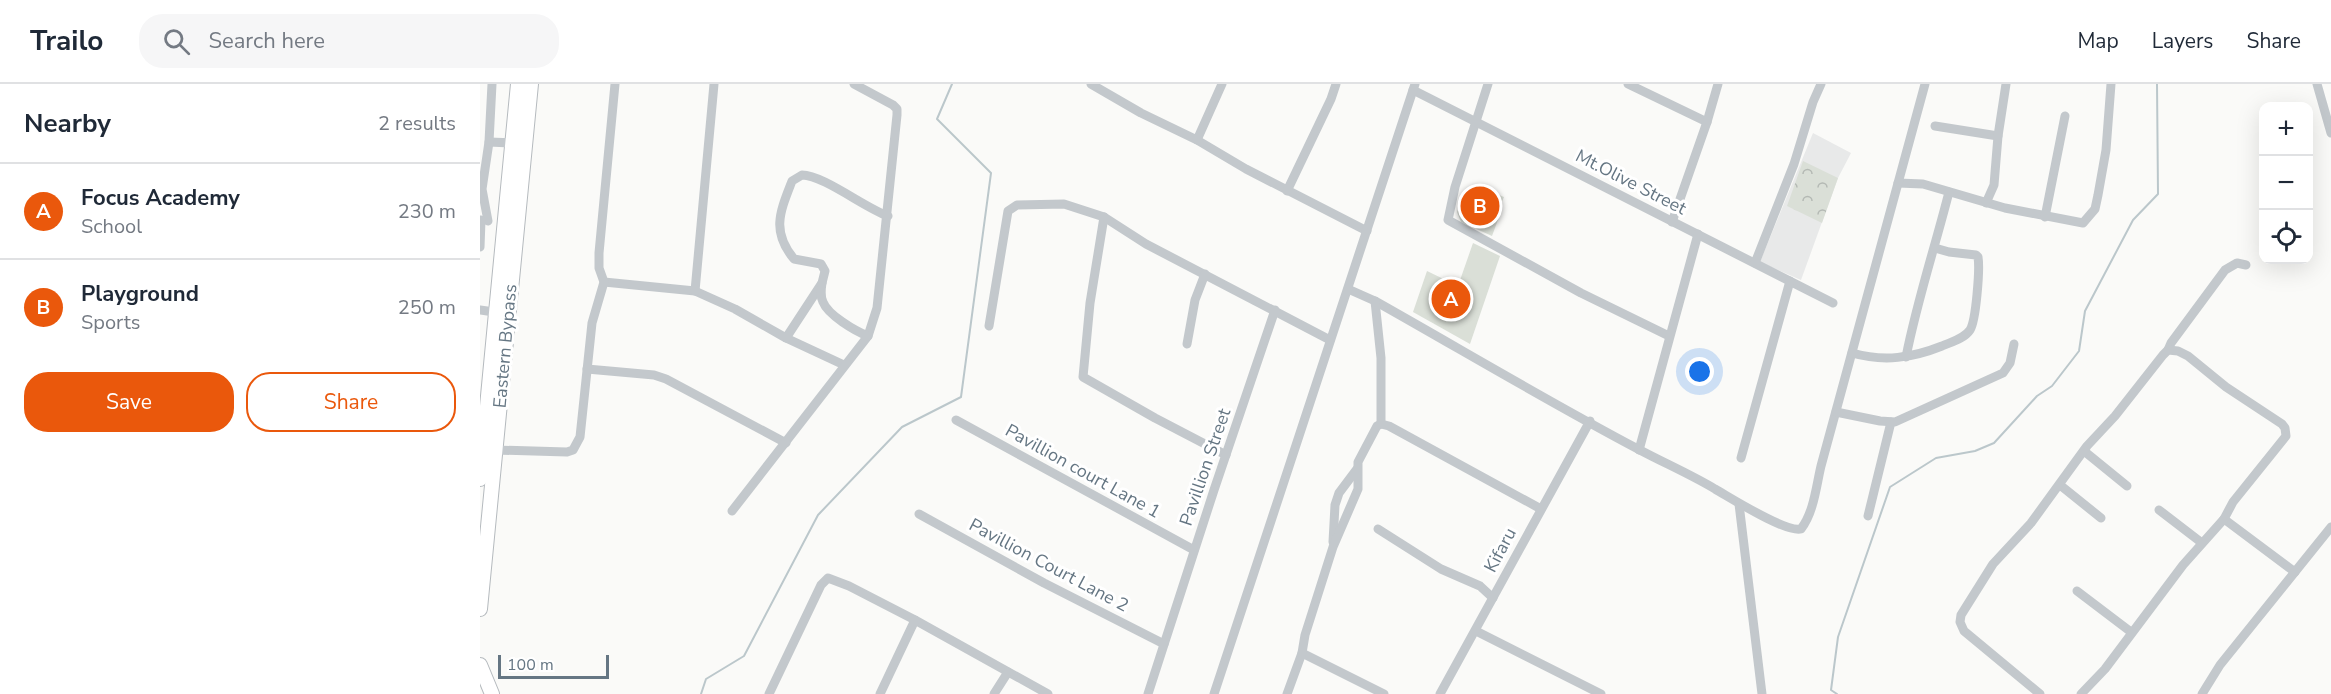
<!DOCTYPE html>
<meta charset="utf-8">
<style>
body{margin:0;font-family:"Nunito Sans",sans-serif;background:#f6f6f7;color:#1f2937}
.controls{position:absolute;right:18px;top:18px;display:grid;overflow:hidden;border-radius:12px;box-shadow:0 6px 24px #0002}
.controls button{width:54px;height:54px;display:grid;place-items:center;padding:0;border:0;border-bottom:2px solid #e0e1e3;background:#fff;color:#1f2937;font:30px sans-serif}
.scale{position:absolute;left:18px;bottom:15px;width:111px;box-sizing:border-box;padding-left:6px;border:3px solid #657683;border-top:0;font-size:16px;line-height:21px;white-space:nowrap;color:#657683;-webkit-text-stroke:4px #fff;paint-order:stroke}
.you{position:absolute;left:1220px;top:288px;width:21px;height:21px;margin:-15px;border:4px solid #fff;border-radius:50%;background:#1a73e8;box-shadow:0 0 0 9px #1a73e833}
.badge{display:grid;place-items:center;width:39px;height:39px;border-radius:50%;background:#ea580c;color:#fff;font-size:20px;font-weight:700}
.pin{position:absolute;translate:-50% -50%;border:3px solid #fff;box-shadow:0 2px 6px #0006}
.list{margin:0;padding:0;list-style:none}
h2{display:flex;justify-content:space-between;align-items:center;height:78px;margin:0;padding:0 24px;font-size:26px}
h2 small{font-size:20px;font-weight:400;color:#747a83}
.list li{display:grid;grid-template-columns:39px 1fr auto;gap:18px;align-items:center;box-sizing:border-box;height:96px;padding:0 24px;border-top:2px solid #e0e1e3}
.list b{display:block;font-size:22px;white-space:nowrap}
.list p{margin:0;font-size:20px;white-space:nowrap;color:#747a83}
.list em{font-size:20px;font-style:normal;color:#747a83}
.actions{display:flex;gap:12px;padding:18px 24px}
.actions a{flex:1;padding:14px 0;border:2px solid #ea580c;border-radius:24px;text-align:center;font-size:21px;color:#ea580c}
.actions .main{background:#ea580c;color:#fff}
.icon{flex:none;width:33px;height:33px;fill:none;stroke:currentColor;stroke-width:2;stroke-linecap:round;stroke-linejoin:round}
.map{position:relative;flex:none;width:1851px;height:610px;overflow:hidden}
header{display:flex;align-items:center;gap:36px;box-sizing:border-box;height:84px;padding:0 30px;background:#fff;border-bottom:2px solid #e0e1e3}
header strong{font-size:28px}
nav{display:flex;gap:33px;margin-inline-start:auto;font-size:21px}
.search{width:420px;height:54px;background:#f6f6f7;display:flex;align-items:center;gap:15px;box-sizing:border-box;padding:0 21px;border-radius:24px;color:#747a83;font-size:22px}
main{display:flex}
aside{flex:1;background:#fff}
.map>svg:first-child{display:block}
</style>
<header>
<strong>Trailo</strong>
<div class="search"><svg class="icon" aria-label="search" viewBox="0 0 24 24"><circle cx="10" cy="10" r="6"/><path d="M15 15l6 6"/></svg>Search here</div>
<nav><a>Map</a><a>Layers</a><a>Share</a></nav>
</header>
<main>
<aside>
<h2>Nearby<small>2 results</small></h2>
<ul class="list">
<li><span class="badge">A</span><div><b>Focus Academy</b><p>School</p></div><em>230 m</em></li>
<li><span class="badge">B</span><div><b>Playground</b><p>Sports</p></div><em>250 m</em></li>
</ul>
<div class="actions"><a class="main">Save</a><a>Share</a></div>
</aside>
<div class="map">
<svg width="1851" height="610" viewBox="0 0 1851 610">
<defs>
<pattern id="park-crowns" width="20" height="18" patternUnits="userSpaceOnUse" patternTransform="scale(1.5)"><rect width="20" height="18" fill="#dadfd7"/><path d="M2 6a3 3 0 1 1 6 0M12 15a3 3 0 1 1 6 0" fill="none" stroke="#b4b9b4"/></pattern>
</defs>
<rect width="100%" height="100%" fill="#fafaf8"/>
<!-- built -->
<path fill="#e8e9e9" d="M1333 49 1371 69 1358 94 1321 196 1280 178Z"/>
<!-- green -->
<g fill="#dadfd7">
<path d="M994 101 1024 113 1016 131 1019 133 1012 152 981 138 977 128 983 114 988 116Z"/>
<path d="M993 159 1020 172 990 260 933 228 947 187 978 202Z"/>
</g>
<!-- park -->
<path fill="url(#park-crowns)" d="M1323 77 1358 94 1342 139 1307 122Z"/>
<g fill="none" stroke-linecap="round" stroke-linejoin="round">
<!-- stream -->
<g stroke="#bbc7cb" stroke-width="2">
<path d="M221 610 226 595 264 572 338 431 422 343 481 313 511 89 457 35 472 0"/>
<path d="M1357 610 1351 606 1358 553 1410 403 1456 374 1495 367 1514 359 1557 312 1572 302 1599 267 1605 227 1653 136 1678 110 1677 0"/>
</g>
<defs>
<g id="primary">
<path d="M0 395 38 0"/>
<path d="M0 525 51 0"/>
<path d="M0 581 12 610"/>
</g>
</defs>
<!-- primary casing -->
<use href="#primary" stroke="#b5babe" stroke-width="16"/>
<!-- minor -->
<g stroke="#c3c8cc" stroke-width="9">
<path d="M374 0 413 21 417 25V31L397 224 388 252"/>
<path d="M611 0 661 29 717 56 766 85 887 147"/>
<path d="M1008 0 975 103 968 136 1101 209 1189 252"/>
<path d="M1148 0 1227 38"/>
<path d="M1837 0 1851 49"/>
<path d="M933 6 1353 219"/>
<path d="M1455 42 1518 52"/>
<path d="M717 56 742 0"/>
<path d="M9 58 33 59"/>
<path d="M1418 99 1443 100 1525 124 1603 139 1615 125 1618 111 1626 66 1631 0"/>
<path d="M807 107 851 15 856 0"/>
<path d="M1506 119 1514 101 1518 52 1526 0"/>
<path d="M624 133 610 219 603 293 675 334 746 371"/>
<path d="M1565 133 1585 32"/>
<path d="M8 137 2 105 9 58 12 0"/>
<path d="M1192 138 1227 38 1238 0"/>
<path d="M0 163 1 136"/>
<path d="M1275 179 1314 80 1333 18 1341 0"/>
<path d="M124 198 215 207 255 225 306 254 364 281"/>
<path d="M868 205 895 217C982 266 1069 318 1158 365 1184 379 1210 390 1235 405 1251 414 1306 449 1321 445 1334 428 1336 403 1341 382L1445 0"/>
<path d="M215 207 234 0"/>
<path d="M895 217 901 274V340"/>
<path d="M0 226 14 228"/>
<path d="M509 242 528 127 537 121 584 120 624 133 666 160 850 256"/>
<path d="M306 254 342 199 345 187 341 180 314 175C291 147 300 128 312 97L322 91C343 91 385 124 408 132"/>
<path d="M707 260 715 216 725 190"/>
<path d="M1688 266 1691 259 1745 186 1757 179 1766 181"/>
<path d="M1372 269C1404 278 1432 274 1462 262 1471 258 1484 255 1490 246 1496 237 1500 185 1498 173L1496 171 1469 168 1455 164"/>
<path d="M1426 273C1437 217 1455 163 1469 108"/>
<path d="M107 285 174 291 186 295 306 359"/>
<path d="M1356 328 1400 337 1415 338 1523 289 1530 279 1534 260"/>
<path d="M476 336 714 466"/>
<path d="M15 366 87 368 93 366 100 353 112 239 124 198 119 184V169L135 0"/>
<path d="M1159 366 1218 150"/>
<path d="M1604 367 1647 402"/>
<path d="M1261 374 1310 197"/>
<path d="M1580 401 1621 434"/>
<path d="M1259 420 1282 610"/>
<path d="M1679 426 1722 459"/>
<path d="M252 427 388 252C375 247 348 231 343 218 340 212 341 206 342 199"/>
<path d="M439 430 564 499 684 560"/>
<path d="M1388 432 1411 338"/>
<path d="M1744 435 1815 488"/>
<path d="M898 445 961 485 1000 502 1013 514"/>
<path d="M853 458 855 421 859 409 877 385"/>
<path d="M1597 507 1651 548"/>
<path d="M996 547 1121 610"/>
<path d="M822 569 904 610"/>
<path d="M289 610 341 501 348 494 369 502 435 536 568 610"/>
<path d="M400 610 435 536"/>
<path d="M514 610 528 588"/>
<path d="M668 610 734 406 795 226"/>
<path d="M734 610 935 0"/>
<path d="M807 610 822 569 825 551 853 463 878 405V378L897 342 901 340 909 342 1061 425"/>
<path d="M960 610 1110 337"/>
<path d="M1560 610 1484 547 1480 538 1481 531 1513 480 1551 439 1607 362 1635 332 1683 271 1688 266 1698 267 1708 272 1746 303 1802 340 1805 344 1806 352 1753 418 1744 435 1703 481 1625 585 1601 610"/>
<path d="M1722 610 1740 581 1851 443"/>
</g>
<!-- primary -->
<use href="#primary" stroke="#fff" stroke-width="14"/>
</g>
<g text-anchor="middle" stroke-width="6" stroke-linejoin="round" paint-order="stroke">
<!-- street labels -->
<g font-size="18" fill="#657683" stroke="#fff">
<text transform="translate(1151 98) rotate(27)" y="6">Mt.Olive Street</text>
<text transform="translate(25 262) rotate(-85)" y="6">Eastern Bypass</text>
<text transform="translate(725 383) rotate(-71)" y="6">Pavillion Street</text>
<text transform="translate(603 387) rotate(29)" y="6">Pavillion court Lane 1</text>
<text transform="translate(1020 466) rotate(-62)" y="6">Kifaru</text>
<text transform="translate(569 481) rotate(28)" y="6">Pavillion Court Lane 2</text>
</g>
</g>
</svg>
<div class="controls">
<button>+</button>
<button>−</button>
<button><svg class="icon" aria-label="locate" viewBox="0 0 24 24"><circle cx="12" cy="12" r="6"/><path d="M12 2v4M12 18v4M2 12h4M18 12h4"/></svg></button>
</div>
<div class="scale">100 m</div>
<div class="you"></div>
<div class="pin badge" style="left:971px;top:215px">A</div>
<div class="pin badge" style="left:1000px;top:122px">B</div>
</div>
</main>
